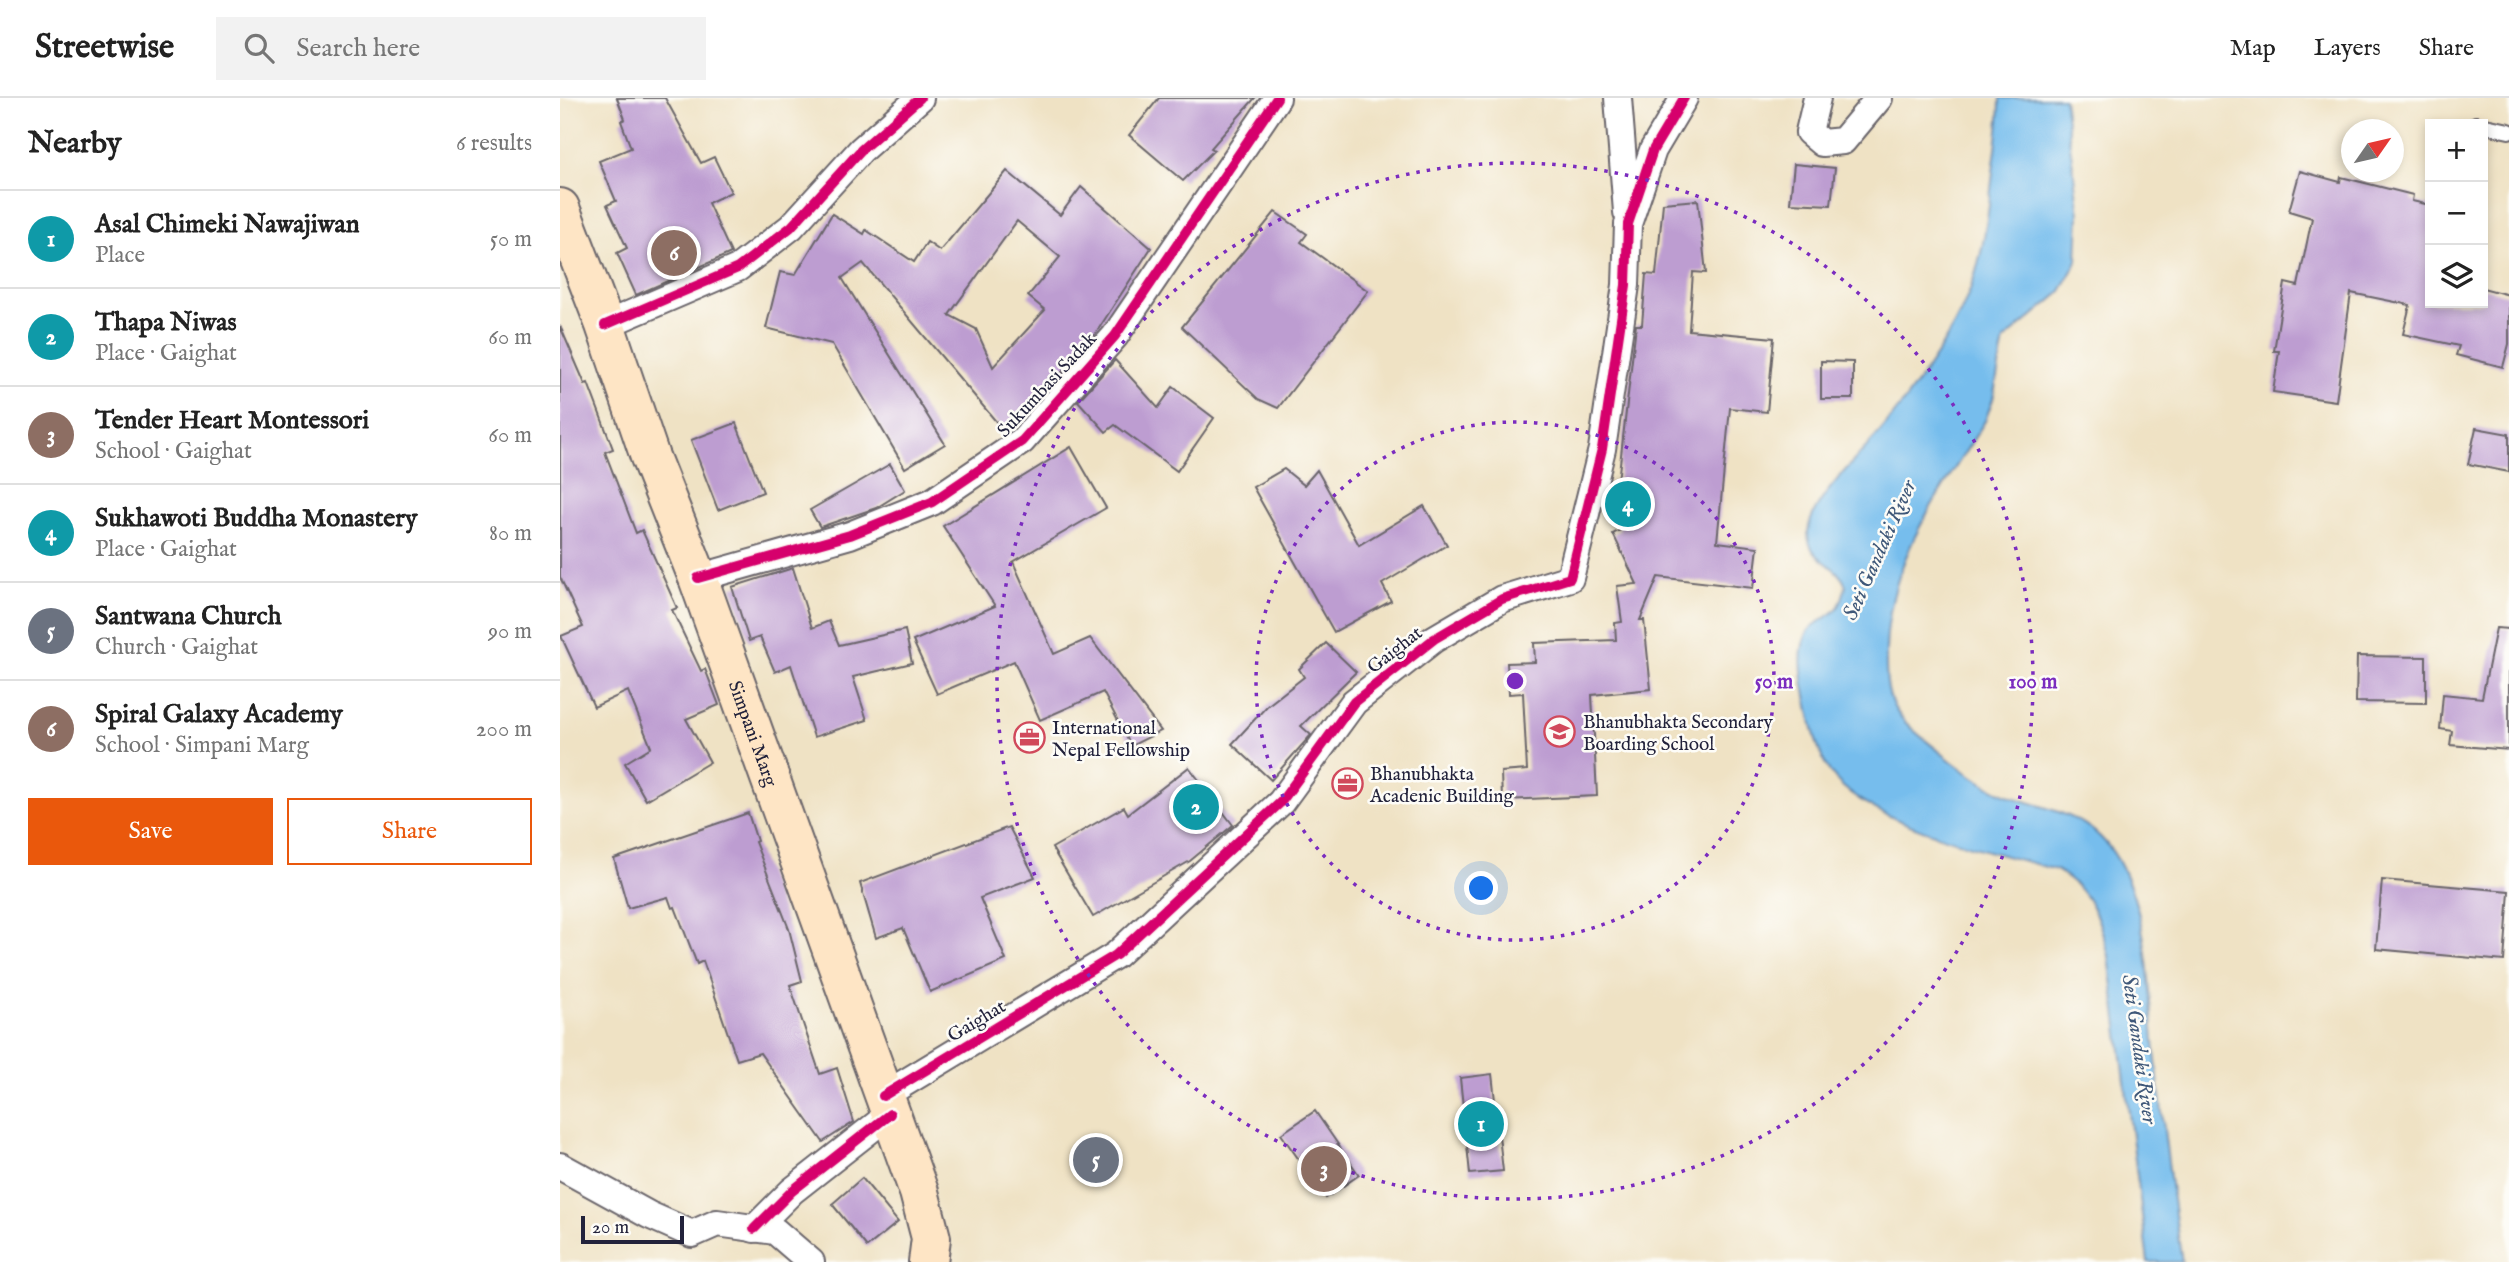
<!DOCTYPE html>
<meta charset="utf-8">
<style>
body{margin:0;font-family:"IM FELL English",serif;background:#f2f2f2;color:#222}
.controls{position:absolute;right:21px;top:21px;display:grid;overflow:hidden;border-radius:0px;box-shadow:0 4px 10px #0003}
.controls button{width:63px;height:63px;display:grid;place-items:center;padding:0;border:0;border-bottom:2px solid #e0e0e0;background:#fff;color:#222;font:35px sans-serif}
.compass{position:absolute;left:1781px;top:21px;width:63px;height:63px;border-radius:50%;background:#fff;box-shadow:0 4px 10px #0003;rotate:56deg}
.scale{position:absolute;left:21px;bottom:18px;width:103px;box-sizing:border-box;padding-left:7px;border:4px solid #22223b;border-top:0;font-size:19px;line-height:24px;white-space:nowrap;color:#22223b;-webkit-text-stroke:5px #fdfcf7;paint-order:stroke}
.you{position:absolute;left:922px;top:791px;width:24px;height:24px;margin:-18px;border:5px solid #fff;border-radius:50%;background:#1a73e8;box-shadow:0 0 0 10px #1a73e833}
.badge{display:grid;place-items:center;width:46px;height:46px;border-radius:50%;background:#ea580c;color:#fff;font-size:23px;font-weight:700}
.pin{position:absolute;translate:-50% -50%;border:4px solid #fff;box-shadow:0 2px 7px #0006}
.list{margin:0;padding:0;list-style:none}
h2{display:flex;justify-content:space-between;align-items:center;height:91px;margin:0;padding:0 28px;font-size:30px}
h2 small{font-size:23px;font-weight:400;color:#767676}
.list li{display:grid;grid-template-columns:46px 1fr auto;gap:21px;align-items:center;box-sizing:border-box;height:98px;padding:0 28px;border-top:2px solid #e0e0e0}
.list b{display:block;font-size:26px;white-space:nowrap}
.list p{margin:0;font-size:23px;white-space:nowrap;color:#767676}
.list em{font-size:23px;font-style:normal;color:#767676}
.actions{display:flex;gap:14px;padding:21px 28px}
.actions a{flex:1;padding:16px 0;border:2px solid #ea580c;border-radius:0px;text-align:center;font-size:24px;color:#ea580c}
.actions .main{background:#ea580c;color:#fff}
.icon{flex:none;width:38px;height:38px;fill:none;stroke:currentColor;stroke-width:2;stroke-linecap:round;stroke-linejoin:round}
.map{position:relative;flex:none;width:1949px;height:1164px;overflow:hidden}
header{display:flex;align-items:center;gap:42px;box-sizing:border-box;height:98px;padding:0 35px;background:#fff;border-bottom:2px solid #e0e0e0}
header strong{font-size:33px}
nav{display:flex;gap:38px;margin-inline-start:auto;font-size:24px}
.search{width:490px;height:63px;background:#f2f2f2;display:flex;align-items:center;gap:18px;box-sizing:border-box;padding:0 24px;border-radius:0px;color:#767676;font-size:26px}
main{display:flex}
aside{flex:1;background:#fff}
.map>svg:first-child{display:block}
</style>
<header>
<strong>Streetwise</strong>
<div class="search"><svg class="icon" aria-label="search" viewBox="0 0 24 24"><circle cx="10" cy="10" r="6"/><path d="M15 15l6 6"/></svg>Search here</div>
<nav><a>Map</a><a>Layers</a><a>Share</a></nav>
</header>
<main>
<aside>
<h2>Nearby<small>6 results</small></h2>
<ul class="list">
<li><span class="badge" style="background:#0f9aa8">1</span><div><b>Asal Chimeki Nawajiwan</b><p>Place</p></div><em>50 m</em></li>
<li><span class="badge" style="background:#0f9aa8">2</span><div><b>Thapa Niwas</b><p>Place · Gaighat</p></div><em>60 m</em></li>
<li><span class="badge" style="background:#8d6e63">3</span><div><b>Tender Heart Montessori</b><p>School · Gaighat</p></div><em>60 m</em></li>
<li><span class="badge" style="background:#0f9aa8">4</span><div><b>Sukhawoti Buddha Monastery</b><p>Place · Gaighat</p></div><em>80 m</em></li>
<li><span class="badge" style="background:#6b7280">5</span><div><b>Santwana Church</b><p>Church · Gaighat</p></div><em>90 m</em></li>
<li><span class="badge" style="background:#8d6e63">6</span><div><b>Spiral Galaxy Academy</b><p>School · Simpani Marg</p></div><em>200 m</em></li>
</ul>
<div class="actions"><a class="main">Save</a><a>Share</a></div>
</aside>
<div class="map">
<svg width="1949" height="1164" viewBox="0 0 1949 1164">
<rect width="100%" height="100%" fill="#fdfcf7"/>
<filter id="ink" filterUnits="userSpaceOnUse"><feTurbulence type="fractalNoise" baseFrequency=".0143" numOctaves="2"/><feDisplacementMap in="SourceGraphic" scale="14" xChannelSelector="R" yChannelSelector="G"/><feConvolveMatrix kernelMatrix="1 2 1 2 8 2 1 2 1" color-interpolation-filters="sRGB"/></filter>
<filter id="wash" filterUnits="userSpaceOnUse"><feTurbulence type="fractalNoise" baseFrequency=".00686" numOctaves="4" result="noise"/><feDisplacementMap in="SourceGraphic" scale="28" xChannelSelector="R" yChannelSelector="G"/><feGaussianBlur stdDeviation="1.57" result="paint"/><feColorMatrix in="noise" values="0 0 0 0 0 0 0 0 0 0 0 0 0 0 0 0 0 1.4 0 .05"/><feComposite in="paint" operator="in"/></filter>
<g filter="url(#wash)">
<rect width="100%" height="100%" fill="#efe2c4"/>
<!-- water -->
<path fill="#76bded" stroke="#4c7094" stroke-width="2" d="M1440 0H1504L1519 116 1517 163 1500 195 1444 242 1433 301 1425 323C1378 399 1329 458 1326 552 1326 570 1325 592 1334 609 1344 627 1363 640 1379 653 1398 669 1421 686 1445 696 1494 715 1534 715 1561 768 1590 824 1589 893 1595 954 1603 1025 1611 1094 1622 1164H1588L1549 858C1540 822 1531 792 1496 772 1436 754 1306 727 1270 674 1257 655 1253 630 1248 608 1244 588 1237 560 1245 540 1251 522 1269 523 1279 508 1282 503 1284 494 1286 488 1277 464 1248 463 1248 435 1249 402 1308 351 1328 324 1352 294 1375 261 1394 227 1421 179 1427 128 1433 74 1436 49 1440 25 1440 0Z"/>
<g id="blocks">
<!-- building -->
<g fill="#bd9dd1" fill-rule="evenodd">
<path d="M57 0H105L141 65 154 59 171 94 148 105 171 155 76 197 57 155 67 150 47 107 56 103 39 63 71 50 61 23 65 21Z"/>
<path d="M599 0H695L651 50 654 52 623 83 569 37Z"/>
<path d="M1234 66 1275 70 1271 107 1230 105Z"/>
<path d="M447 73 500 117 521 89 591 150 534 238 467 314 444 333 303 165 282 180 385 346 345 370 272 246 206 230 220 174 235 177 272 116 304 136 306 132 354 164 367 144 380 153ZM457 123 500 159 468 198 485 212 433 269 416 231 389 217Z"/>
<path d="M1740 73 1780 84 1781 79 1853 97 1852 103 1870 107V205H1923V190L1949 197V246L1943 269 1896 257 1899 248 1843 236 1850 207 1791 195 1776 303 1713 294 1719 253H1714L1725 185 1738 188 1752 120 1729 113Z"/>
<path d="M1138 102 1146 175 1133 174 1129 232 1214 240 1207 314 1170 310 1157 444 1198 449 1193 490 1098 479 1080 522H1084L1091 591 1032 597 1037 698 942 702 941 674 967 672 963 595 949 596 947 565 975 564 974 545 1056 542 1055 525 1062 524 1057 488 1077 486 1053 436 1060 432 1052 393 1057 392 1076 227H1082L1086 176 1096 177 1103 105Z"/>
<path d="M715 114 747 136 741 144 808 193 718 310 698 301 622 229Z"/>
<path d="M0 228 25 286 28 285 53 351 45 354 76 435 82 432 117 510 112 512 141 573 145 571 159 607 126 621 150 664 86 702 65 665 91 649 68 593 34 609 1 538 23 529 0 479Z"/>
<path d="M555 262 598 310 613 289 654 320 617 373 555 327 546 334 518 303Z"/>
<path d="M1261 263 1293 264V301H1261Z"/>
<path d="M176 325 203 394 158 412 131 342Z"/>
<path d="M1916 330 1949 336V374L1908 366Z"/>
<path d="M511 349 546 410 453 464 494 556 530 540 601 633 571 648 543 594 480 622 454 563 377 596 353 543 435 508 383 428Z"/>
<path d="M330 366 345 392 316 410 260 429 250 412Z"/>
<path d="M724 371 744 387 757 372 799 447 864 408 887 447 822 486 831 503 774 534 693 389Z"/>
<path d="M233 470 252 530 269 523 279 547 345 532 352 565 293 579 307 622 254 639 231 567 215 574 200 539 189 543 172 489Z"/>
<path d="M1936 530 1949 531V652L1890 647 1892 633 1880 631 1883 596 1922 600Z"/>
<path d="M766 545 796 574 741 628 751 637 711 682 672 646 707 608 744 579 739 571Z"/>
<path d="M1797 558 1866 559V605L1796 604Z"/>
<path d="M629 669 673 727 630 763 533 819 492 750 564 709 568 716Z"/>
<path d="M188 715 197 743 195 744 229 831 242 883 230 887 260 976 277 970 294 1024 263 1044 200 955 177 962 143 863 137 866 115 809 112 810 108 799 68 810 54 761Z"/>
<path d="M449 729 475 779 420 800 446 862 370 894 343 830 316 840 300 785Z"/>
<path d="M1822 782 1949 793 1944 863 1816 851Z"/>
<path d="M932 976 943 1073 910 1076 900 980Z"/>
<path d="M755 1013 799 1077 766 1100 721 1036Z"/>
<path d="M302 1080 338 1124 307 1149 272 1106Z"/>
</g>
</g>
</g>
<g filter="url(#ink)">
<use href="#blocks" fill-opacity="0" stroke="#6a656b" stroke-width="2"/>
<g fill="none" stroke-linecap="round" stroke-linejoin="round">
<defs>
<path id="service" d="M1916 26 1949 33"/>
<g id="minor">
<path d="M1058 0 1067 114"/>
<path d="M1257 0 1249 34 1262 45 1283 43 1319 0"/>
<path d="M45 227 178 170 231 129 301 52 360 0"/>
<path d="M138 480 290 437 372 404 462 343 555 238 717 0"/>
<path d="M323 998 556 857 721 704 794 604 874 541 942 501 1010 480 1042 351 1066 187 1068 126 1093 52 1124 0"/>
<path d="M0 1068 89 1117 132 1136 157 1125 215 1133 251 1164"/>
<path d="M194 1131 232 1093 330 1016"/>
</g>
<g id="secondary">
<path id="s1" d="M0 110 45 227 90 359 138 480 359 1094 371 1140 368 1164"/>
</g>
</defs>
<!-- service casing -->
<use href="#service" stroke="#6a656b" stroke-width="18"/>
<!-- minor casing -->
<use href="#minor" stroke="#6a656b" stroke-width="30"/>
<!-- secondary casing -->
<use href="#secondary" stroke="#6a656b" stroke-width="42"/>
<!-- service -->
<use href="#service" stroke="#fff" stroke-width="14"/>
<!-- minor -->
<use href="#minor" stroke="#fff" stroke-width="26"/>
<!-- secondary -->
<use href="#secondary" stroke="#fee5c5" stroke-width="38"/>
<defs>
<g id="cycleway">
<path d="M45 227 178 170 231 129 301 52 360 0"/>
<path d="M138 480 290 437 372 404 462 343 555 238 717 0"/>
<path d="M323 998 556 857 721 704 794 604 874 541 942 501 1010 480 1042 351 1066 187 1068 126 1093 52 1124 0"/>
<path d="M194 1131 232 1093 330 1016"/>
</g>
</defs>
<!-- cycleway casing -->
<use href="#cycleway" stroke="#fdfcf7" stroke-width="15"/>
<!-- cycleway -->
<use href="#cycleway" stroke="#d6006c" stroke-width="10"/>
</g>
</g>
<!-- distance rings -->
<g fill="none" stroke="#7b2cbf" stroke-width="3.5" stroke-dasharray="3.5 7">
<circle cx="955" cy="583" r="259"/>
<circle cx="955" cy="583" r="518"/>
</g>
<!-- icons -->
<defs>
<symbol id="school-ring" viewBox="-11 -11 22 22"><circle r="9.5" fill="#fdfcf7" stroke="#d1495b" stroke-width="1.5"/><path d="M0-5L7-2L0 1L-7-2ZM-4 1L0 2.5L4 1V4Q0 6-4 4Z" fill="#d1495b"/></symbol>
<symbol id="office-ring" viewBox="-11 -11 22 22"><circle r="9.5" fill="#fdfcf7" stroke="#d1495b" stroke-width="1.5"/><path d="M-6-3h4V-5.5h4V-3h4V5H-6ZM-1-4.5V-3h2v-1.5ZM-6 0V1H6V0Z" fill="#d1495b"/></symbol>
</defs>
<g fill-rule="evenodd">
<use href="#school-ring" x="982" y="616" width="35" height="35"/>
<use href="#office-ring" x="452" y="622" width="35" height="35"/>
<use href="#office-ring" x="770" y="668" width="35" height="35"/>
</g>
<g text-anchor="middle" stroke-width="5" stroke-linejoin="round" paint-order="stroke">
<!-- street labels -->
<g font-size="19" fill="#22223b" stroke="#fdfcf7">
<text transform="translate(486 286) rotate(-47)" y="7">Sukumbasi Sadak</text>
<text transform="translate(834 551) rotate(-38)" y="7">Gaighat</text>
<text dy="7" stroke="none"><textPath href="#s1" startOffset="560">Simpani Marg</textPath></text>
<text transform="translate(416 922) rotate(-31)" y="7">Gaighat</text>
</g>
<!-- poi labels -->
<g font-size="19" fill="#22223b" stroke="#fdfcf7" text-anchor="start">
<text x="1023" y="630">Bhanubhakta Secondary<tspan x="1023" dy="22">Boarding School</tspan></text>
<text x="492" y="636">International<tspan x="492" dy="22">Nepal Fellowship</tspan></text>
<text x="810" y="682">Bhanubhakta<tspan x="810" dy="22">Acadenic Building</tspan></text>
</g>
<!-- water labels -->
<g font-size="21" font-style="italic" fill="#3f5879" stroke="#fdfcf7">
<text transform="translate(1319 452) rotate(-66)" y="7">Seti Gandaki River</text>
<text transform="translate(1580 951) rotate(82)" y="7">Seti Gandaki River</text>
</g>
</g>
<circle cx="955" cy="583" r="10" fill="#7b2cbf" stroke="#fdfcf7" stroke-width="3.5"/>
<g font-size="21" text-anchor="middle" font-weight="bold" fill="#7b2cbf" stroke="#fdfcf7" stroke-width="5" stroke-linejoin="round" paint-order="stroke">
<text x="1214" y="590">50 m</text>
<text x="1473" y="590">100 m</text>
</g>
</svg>
<div class="controls">
<button>+</button>
<button>−</button>
<button><svg class="icon" aria-label="layers" viewBox="0 0 24 24"><path d="M12 4l9 5-9 5-9-5zM3 14l9 5 9-5"/></svg></button>
</div>
<svg class="compass" viewBox="-18 -18 36 36"><path d="M0-13l5 13h-10z" fill="#e53935"/><path d="M0 13l5-13h-10z" fill="#767676"/></svg>
<div class="scale">20 m</div>
<div class="you"></div>
<div class="pin badge" style="left:921px;top:1026px;background:#0f9aa8">1</div>
<div class="pin badge" style="left:636px;top:709px;background:#0f9aa8">2</div>
<div class="pin badge" style="left:764px;top:1071px;background:#8d6e63">3</div>
<div class="pin badge" style="left:1068px;top:406px;background:#0f9aa8">4</div>
<div class="pin badge" style="left:536px;top:1062px;background:#6b7280">5</div>
<div class="pin badge" style="left:114px;top:155px;background:#8d6e63">6</div>
</div>
</main>
